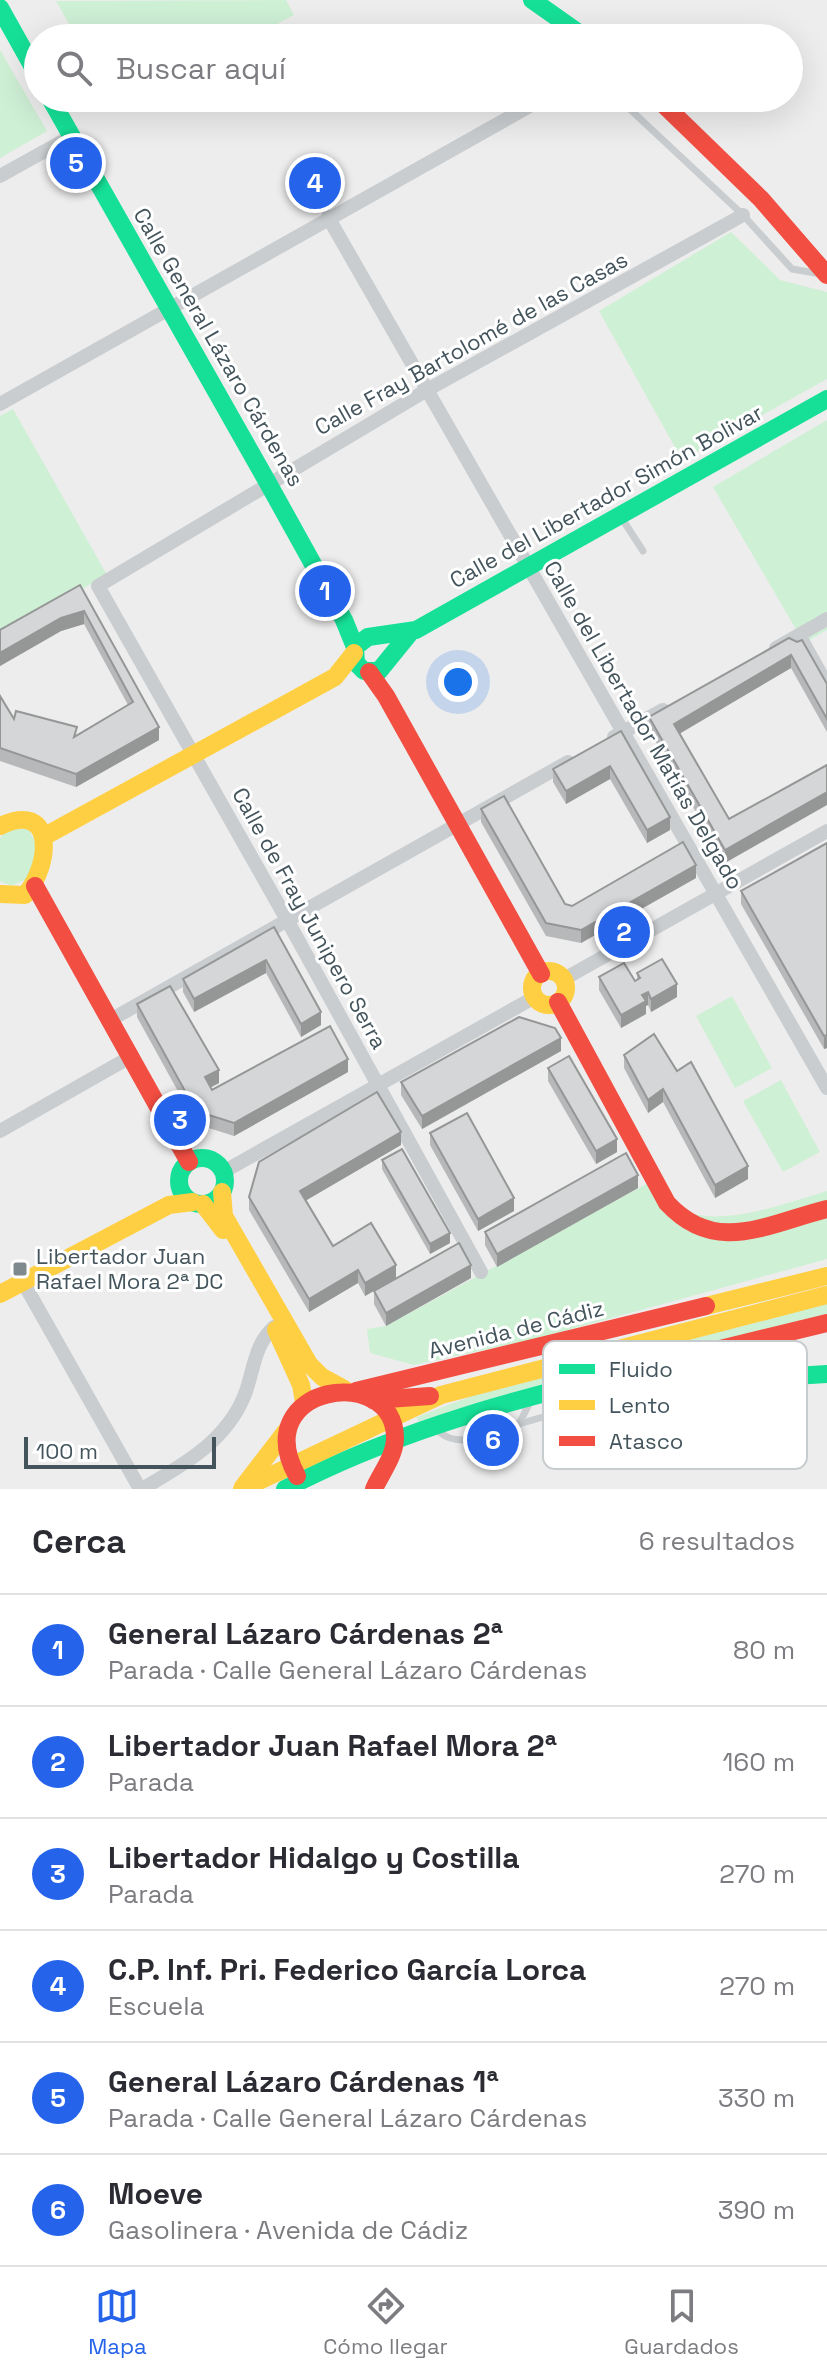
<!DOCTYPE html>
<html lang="es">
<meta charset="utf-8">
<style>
body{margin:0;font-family:"Space Grotesk",sans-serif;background:#f7f7f7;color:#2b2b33}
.scale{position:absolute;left:24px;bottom:20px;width:192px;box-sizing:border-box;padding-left:8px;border:4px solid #43545c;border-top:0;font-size:22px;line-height:28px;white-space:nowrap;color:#43545c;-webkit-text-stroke:6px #fff;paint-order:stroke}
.you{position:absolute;left:458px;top:682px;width:28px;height:28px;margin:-20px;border:6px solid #fff;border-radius:50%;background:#1a73e8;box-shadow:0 0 0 12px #1a73e833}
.badge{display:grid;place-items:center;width:52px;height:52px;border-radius:50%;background:#2563eb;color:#fff;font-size:26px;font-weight:700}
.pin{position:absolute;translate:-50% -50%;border:4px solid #fff;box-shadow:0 2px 8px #0006}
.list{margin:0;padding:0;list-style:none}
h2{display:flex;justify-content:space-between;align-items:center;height:104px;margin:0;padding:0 32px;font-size:34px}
h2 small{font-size:26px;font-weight:400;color:#7c7c81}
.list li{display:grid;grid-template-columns:52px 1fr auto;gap:24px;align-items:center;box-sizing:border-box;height:112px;padding:0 32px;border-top:2px solid #e1e1e2}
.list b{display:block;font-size:30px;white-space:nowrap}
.list p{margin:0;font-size:26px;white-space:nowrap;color:#7c7c81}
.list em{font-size:26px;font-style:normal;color:#7c7c81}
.icon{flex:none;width:44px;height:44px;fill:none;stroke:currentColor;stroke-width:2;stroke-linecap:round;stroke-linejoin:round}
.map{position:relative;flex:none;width:827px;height:1489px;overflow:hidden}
.search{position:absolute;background:#fff;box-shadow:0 8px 32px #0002;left:24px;right:24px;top:24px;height:88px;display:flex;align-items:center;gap:20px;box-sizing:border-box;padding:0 28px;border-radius:44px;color:#7c7c81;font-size:30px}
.sheet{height:776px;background:#fff}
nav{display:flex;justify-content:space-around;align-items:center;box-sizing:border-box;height:112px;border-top:2px solid #e1e1e2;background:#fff;font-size:22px;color:#7c7c81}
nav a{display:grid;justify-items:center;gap:4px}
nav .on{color:#2563eb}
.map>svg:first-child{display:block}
</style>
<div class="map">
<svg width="827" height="1489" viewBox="0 0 827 1489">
<rect width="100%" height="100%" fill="#eeeded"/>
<!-- green -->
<g fill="#cef0d5">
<path d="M286 0 294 15 251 38H77L56 1Z"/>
<path d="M0 50 47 131 0 158Z"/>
<path d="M731 232 780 280 827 292V379L682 460 599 311Z"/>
<path d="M13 409 107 575 0 635V416Z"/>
<path d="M827 420V630L804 643 713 487Z"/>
<path d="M21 827 29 830 39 849 27 879 11 886 0 881V838L5 832Z"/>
<path d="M732 996 772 1068 735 1088 696 1016Z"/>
<path d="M781 1080 820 1152 783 1172 743 1101Z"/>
<path d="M659 1177C664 1185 669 1198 676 1204 708 1234 789 1202 827 1191V1259L535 1339 414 1365 370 1353 367 1329 386 1326Z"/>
<path d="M827 1304V1314L419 1423 417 1417 477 1394Z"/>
</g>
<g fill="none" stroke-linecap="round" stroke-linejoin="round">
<!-- lane -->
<g stroke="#c9cdcf" stroke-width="7">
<path d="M618 98 743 215 792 269 821 274"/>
<path d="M621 517 643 551"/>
<path d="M519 1424 601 1400"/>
<path d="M438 1431C459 1450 488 1434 512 1427L519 1424 530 1402"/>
</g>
<!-- street -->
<g stroke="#c9cdcf" stroke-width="14">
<path d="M0 176 72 136"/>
<path d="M328 217 827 1088"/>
<path d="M0 404 544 98"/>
<path d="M799 635 827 685"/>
<path d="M776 648 827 619"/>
<path d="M614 737 663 710"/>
<path d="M564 979 827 831"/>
<path d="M112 1019 568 762"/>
<path d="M0 1131 132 1056"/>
<path d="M223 1172 535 997"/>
<path d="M481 1272 286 918 98 586 427 390 743 215"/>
<path d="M23 1282 140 1489"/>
<path d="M142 1489C183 1465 227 1441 245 1394 254 1370 254 1345 274 1327"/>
</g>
<!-- fast -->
<g stroke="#16e098" stroke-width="18">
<path d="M532 0 586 38"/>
<path d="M0 8 38 76"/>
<path d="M50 98 268 483 344 620 355 647"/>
<path d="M409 634 379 671H364L356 663 355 647 368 637 416 630 827 399"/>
<circle cx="202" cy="1181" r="23"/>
<path d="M562 1388 619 1396 713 1381 827 1374"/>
<path d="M285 1489C408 1424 545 1392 679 1359"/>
</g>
<!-- slow -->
<g stroke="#ffcf43" stroke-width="18">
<path d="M0 826C55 800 52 864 25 895L0 894"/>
<path d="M45 836 335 677 354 653"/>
<circle cx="549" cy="988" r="17"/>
<path d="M222 1192 224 1216 309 1364 322 1377 344 1389"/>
<path d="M203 1204 223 1230"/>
<path d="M0 1294 169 1205 193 1202"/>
<path d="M706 1306 827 1276"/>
<path d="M276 1330 301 1385 304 1402"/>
<path d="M243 1487 286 1431"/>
<path d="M242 1489 441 1395 827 1295"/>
</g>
<!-- jam -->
<g stroke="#f24e42" stroke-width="18">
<path d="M657 98 761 199 827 275"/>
<path d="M369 672 386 696 541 974"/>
<path d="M35 886 189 1162"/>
<path d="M558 1002 667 1203C716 1256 767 1224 827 1209"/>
<path d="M679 1359 827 1323"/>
<path d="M356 1391 706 1306"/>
<path d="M373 1400 430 1396"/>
<path d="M297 1476C247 1384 395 1363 395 1438 395 1456 381 1473 374 1489"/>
</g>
</g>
<!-- wall -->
<g fill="#b7b8b9">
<path d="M80 585 159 740 76 787 0 761V696L14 719 77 735 128 705 84 624 61 631 0 666V630Z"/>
<path d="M789 638 827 684V732L791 668 680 733 729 819 725 863 649 730V717Z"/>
<path d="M621 731 670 830 647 843 610 779 566 804 553 782V769Z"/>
<path d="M481 809 565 904 572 906 696 878 581 943 546 936 481 822Z"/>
<path d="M827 843V1048L824 1049 741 904V891Z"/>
<path d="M274 927 321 1025 301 1037 266 973 194 1012 183 992V979Z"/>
<path d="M637 973 677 997 651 1012 648 1005 646 1006V1014L621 1028 599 990V977L635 981 637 980Z"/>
<path d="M137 1004 219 1083 210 1088 212 1090 348 1072 234 1136 196 1124 137 1017Z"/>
<path d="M561 1051 422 1129 401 1095V1082Z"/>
<path d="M624 1055 677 1071 748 1179 715 1198 663 1102 648 1113 624 1068Z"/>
<path d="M548 1068 617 1152 596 1164 548 1081Z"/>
<path d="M430 1133 514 1211 478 1231 430 1145Z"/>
<path d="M401 1145 306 1200 333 1246 396 1278 365 1296 358 1283 309 1312 249 1210V1197Z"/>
<path d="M382 1160 450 1243 430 1254 382 1169Z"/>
<path d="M638 1188 497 1267 485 1245V1232Z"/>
<path d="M471 1278 386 1326 374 1304V1291Z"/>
</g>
<!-- shaded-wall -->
<g fill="#959696">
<path d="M84 611V624L61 631 0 666V653L61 618Z"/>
<path d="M791 655V668L674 737V724Z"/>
<path d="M159 727V740L76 787V774Z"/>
<path d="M610 766V779L566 804V791Z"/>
<path d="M827 792V805L725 863V850Z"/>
<path d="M670 817V830L647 843V830Z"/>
<path d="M696 865V878L581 943V930Z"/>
<path d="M266 960V973L194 1012V999Z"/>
<path d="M677 984V997L651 1012V999Z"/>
<path d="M648 992V1005L646 1006V1014L621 1028V1015L642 995Z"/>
<path d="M321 1012V1025L301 1037V1024Z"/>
<path d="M827 1035V1048L824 1049V1036Z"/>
<path d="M561 1038V1051L422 1129V1116Z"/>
<path d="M348 1059V1072L234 1136V1123Z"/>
<path d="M219 1070V1083L205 1090V1077Z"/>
<path d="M663 1089V1102L648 1113V1100Z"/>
<path d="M401 1132V1145L300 1204V1191Z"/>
<path d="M617 1139V1152L596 1164V1151Z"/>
<path d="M748 1166V1179L715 1198V1185Z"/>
<path d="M638 1175V1188L497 1267V1254Z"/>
<path d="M514 1198V1211L478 1231V1219Z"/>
<path d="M450 1233V1243L430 1254V1244Z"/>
<path d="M396 1265V1278L365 1296V1283Z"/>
<path d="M471 1265V1278L386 1326V1313Z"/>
<path d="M358 1270V1283L309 1312V1299Z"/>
</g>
<!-- building -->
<g fill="#d5d6d7" stroke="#959696" stroke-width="2">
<path d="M80 585 159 727 76 774 0 748V696L14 719 16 711 77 727 74 737 133 702 84 611 61 618 0 653V630Z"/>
<path d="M789 638 797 642 802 640 827 684V719L791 655 674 724 729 819 827 765V792L725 850 649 717Z"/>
<path d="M621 731 670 817 647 830 610 766 566 791 553 769Z"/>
<path d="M504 796 565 904 572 906 683 842 696 865 581 930 546 923 481 809Z"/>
<path d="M827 843V1035L824 1036 741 891Z"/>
<path d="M274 927 321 1012 301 1024 266 960 194 999 183 979Z"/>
<path d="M662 959 677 984 651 999 648 992 642 995 646 1001 621 1015 599 977 624 963 635 981 640 978 637 973Z"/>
<path d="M170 986 219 1070 205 1077 212 1090 330 1026 348 1059 234 1123 196 1111 137 1004Z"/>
<path d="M519 1017 555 1028 561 1038 422 1116 401 1082Z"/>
<path d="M654 1034 677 1071 691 1062 748 1166 715 1185 663 1089 648 1100 624 1055Z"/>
<path d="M569 1056 617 1139 596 1151 548 1068Z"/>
<path d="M377 1092 401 1132 300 1191 333 1246 371 1223 396 1265 365 1283 358 1270 309 1299 249 1197 259 1162Z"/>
<path d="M467 1113 514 1198 478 1219 430 1133Z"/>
<path d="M402 1149 450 1233 430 1244 382 1160Z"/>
<path d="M626 1153 638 1175 497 1254 485 1232Z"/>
<path d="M459 1243 471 1265 386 1313 374 1291Z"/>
</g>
<!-- markers -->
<rect fill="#7f8a8f" stroke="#fff" stroke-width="3" x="12" y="1261" width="16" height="16" rx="4"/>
<g text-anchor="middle" stroke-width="6" stroke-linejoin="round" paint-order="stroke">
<!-- street labels -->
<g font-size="22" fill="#43545c" stroke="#fff">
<text transform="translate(471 343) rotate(-29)" y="8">Calle Fray Bartolomé de las Casas</text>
<text transform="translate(219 347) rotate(60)" y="8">Calle General Lázaro Cárdenas</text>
<text transform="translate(606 496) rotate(-29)" y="8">Calle del Libertador Simón Bolivar</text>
<text transform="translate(644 725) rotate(60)" y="8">Calle del Libertador Matías Delgado</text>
<text transform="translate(310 918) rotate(61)" y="8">Calle de Fray Junipero Serra</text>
<text transform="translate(516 1329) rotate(-14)" y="8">Avenida de Cádiz</text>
</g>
<!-- poi labels -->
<g font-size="22" fill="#43545c" stroke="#fff" text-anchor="start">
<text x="36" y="1264">Libertador Juan<tspan x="36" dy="25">Rafael Mora 2ª DC</tspan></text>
</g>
</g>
<!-- legend -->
<rect x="543" y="1341" width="264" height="128" rx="12" fill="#fff" stroke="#c7ccce" stroke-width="2"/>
<rect x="559" y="1364" width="36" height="10" fill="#16e098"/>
<rect x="559" y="1400" width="36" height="10" fill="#ffcf43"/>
<rect x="559" y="1436" width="36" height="10" fill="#f24e42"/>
<g font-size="22" fill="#43545c">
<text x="609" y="1377">Fluido</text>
<text x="609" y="1413">Lento</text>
<text x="609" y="1449">Atasco</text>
</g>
</svg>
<div class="scale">100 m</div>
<div class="you"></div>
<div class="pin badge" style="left:325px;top:591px">1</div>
<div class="pin badge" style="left:624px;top:932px">2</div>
<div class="pin badge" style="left:180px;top:1120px">3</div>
<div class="pin badge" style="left:315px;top:183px">4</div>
<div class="pin badge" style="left:76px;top:163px">5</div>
<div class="pin badge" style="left:493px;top:1440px">6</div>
<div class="search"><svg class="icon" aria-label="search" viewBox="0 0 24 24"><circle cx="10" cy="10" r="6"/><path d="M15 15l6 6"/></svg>Buscar aquí</div>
</div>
<section class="sheet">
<h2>Cerca<small>6 resultados</small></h2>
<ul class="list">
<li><span class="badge">1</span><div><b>General Lázaro Cárdenas 2ª</b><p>Parada · Calle General Lázaro Cárdenas</p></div><em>80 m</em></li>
<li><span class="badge">2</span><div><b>Libertador Juan Rafael Mora 2ª</b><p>Parada</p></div><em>160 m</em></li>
<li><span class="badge">3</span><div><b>Libertador Hidalgo y Costilla</b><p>Parada</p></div><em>270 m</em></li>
<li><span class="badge">4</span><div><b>C.P. Inf. Pri. Federico García Lorca</b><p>Escuela</p></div><em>270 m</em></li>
<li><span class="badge">5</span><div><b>General Lázaro Cárdenas 1ª</b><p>Parada · Calle General Lázaro Cárdenas</p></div><em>330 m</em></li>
<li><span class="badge">6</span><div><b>Moeve</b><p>Gasolinera · Avenida de Cádiz</p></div><em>390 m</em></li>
</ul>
</section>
<nav>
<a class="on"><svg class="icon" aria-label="map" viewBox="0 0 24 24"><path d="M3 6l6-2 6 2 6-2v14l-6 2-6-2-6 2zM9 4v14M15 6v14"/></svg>Mapa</a>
<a><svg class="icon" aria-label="directions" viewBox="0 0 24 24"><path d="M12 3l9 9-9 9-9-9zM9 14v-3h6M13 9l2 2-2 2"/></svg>Cómo llegar</a>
<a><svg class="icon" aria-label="saved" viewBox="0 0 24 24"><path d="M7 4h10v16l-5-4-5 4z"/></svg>Guardados</a>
</nav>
